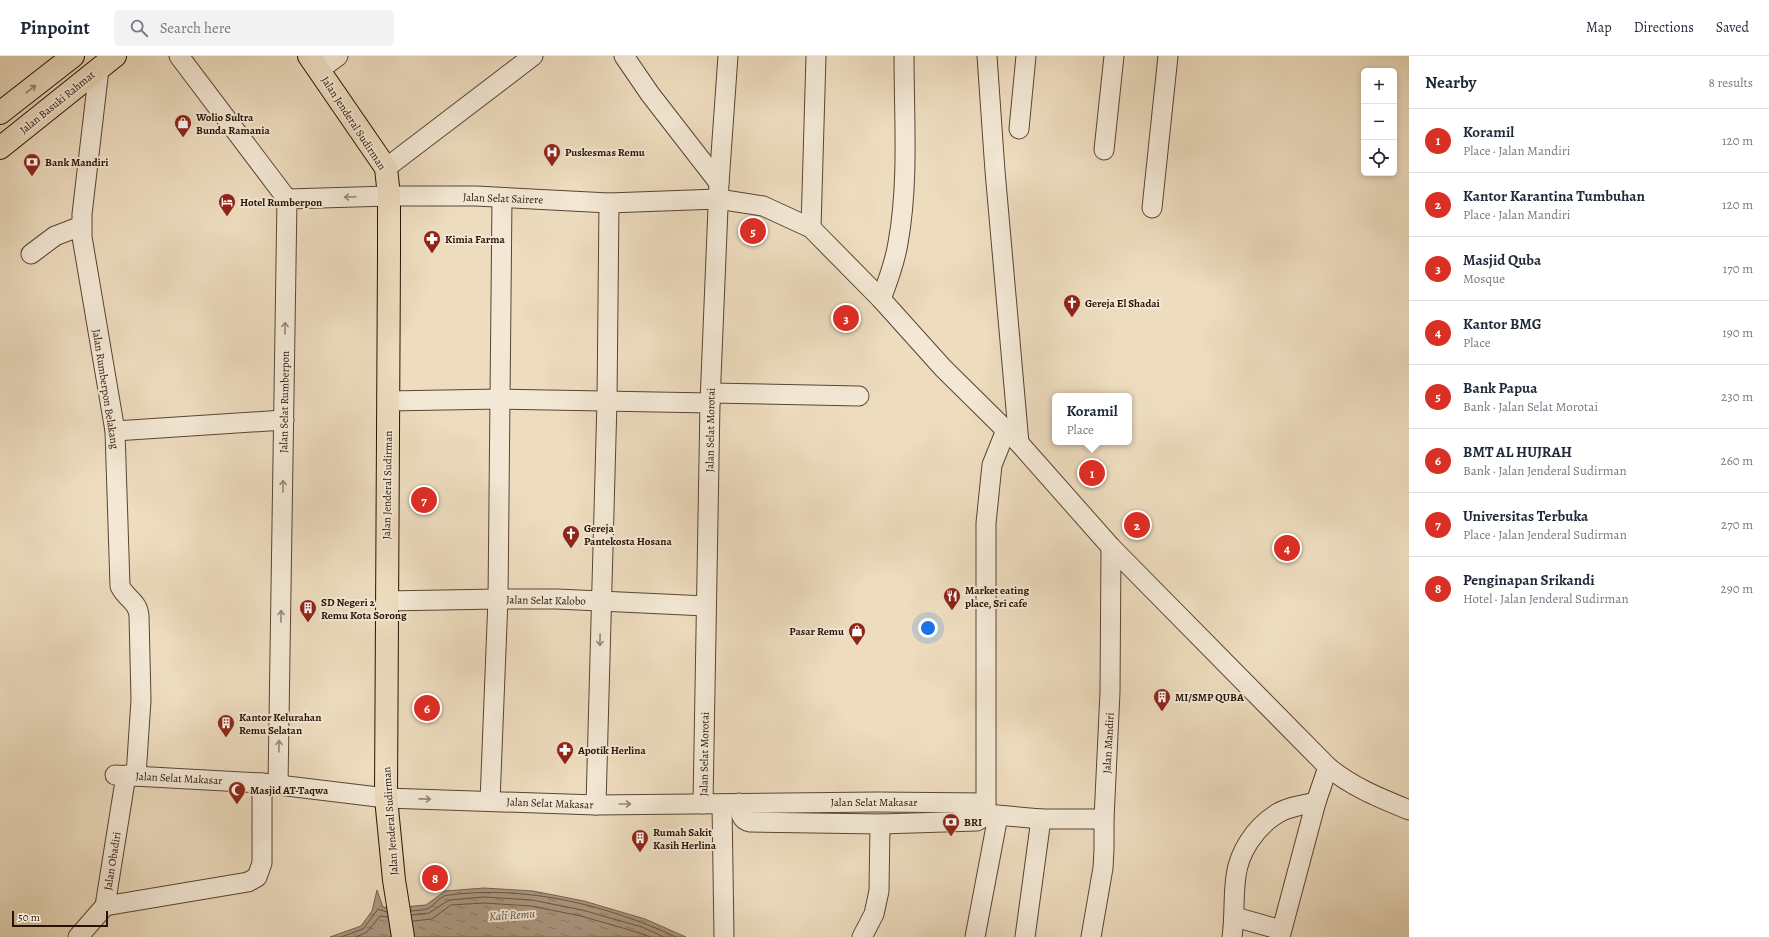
<!DOCTYPE html>
<meta charset="utf-8">
<style>
body{margin:0;font-family:Alegreya,serif;background:#f2f2f3;color:#1f2937}
.controls{position:absolute;right:12px;top:12px;display:grid;overflow:hidden;border-radius:6px;box-shadow:0 2px 6px #0003}
.controls button{width:36px;height:36px;display:grid;place-items:center;padding:0;border:0;border-bottom:1px solid #e0e1e3;background:#fff;color:#1f2937;font:20px sans-serif}
.scale{position:absolute;left:12px;bottom:10px;width:96px;box-sizing:border-box;padding-left:4px;border:2px solid #291105;border-top:0;font-size:11px;line-height:14px;white-space:nowrap;color:#291105;-webkit-text-stroke:3px #f3e8d5;paint-order:stroke}
.you{position:absolute;left:928px;top:572px;width:14px;height:14px;margin:-10px;border:3px solid #fff;border-radius:50%;background:#1a73e8;box-shadow:0 0 0 6px #1a73e833}
.badge{display:grid;place-items:center;width:26px;height:26px;border-radius:50%;background:#d93025;color:#fff;font-size:13px;font-weight:700}
.pin{position:absolute;translate:-50% -50%;border:2px solid #fff;box-shadow:0 1px 4px #0006}
.popup{position:absolute;left:1052px;top:337px;width:80px;height:52px;box-sizing:border-box;display:grid;place-content:center;border-radius:6px;background:#fff;filter:drop-shadow(0 1px 3px #0005);font-size:13px;white-space:nowrap;color:#747a83}
.popup b{font-size:15px;color:#1f2937}
.popup::after{content:'';position:absolute;left:50%;top:100%;margin-left:-8px;border:8px solid transparent;border-top-color:#fff}
.list{margin:0;padding:0;list-style:none}
h2{display:flex;justify-content:space-between;align-items:center;height:52px;margin:0;padding:0 16px;font-size:17px}
h2 small{font-size:13px;font-weight:400;color:#747a83}
.list li{display:grid;grid-template-columns:26px 1fr auto;gap:12px;align-items:center;box-sizing:border-box;height:64px;padding:0 16px;border-top:1px solid #e0e1e3}
.list b{display:block;font-size:15px;white-space:nowrap}
.list p{margin:0;font-size:13px;white-space:nowrap;color:#747a83}
.list em{font-size:13px;font-style:normal;color:#747a83}
.icon{flex:none;width:22px;height:22px;fill:none;stroke:currentColor;stroke-width:2;stroke-linecap:round;stroke-linejoin:round}
.map{position:relative;flex:none;width:1409px;height:881px;overflow:hidden}
header{display:flex;align-items:center;gap:24px;box-sizing:border-box;height:56px;padding:0 20px;background:#fff;border-bottom:1px solid #e0e1e3}
header strong{font-size:19px}
nav{display:flex;gap:22px;margin-inline-start:auto;font-size:14px}
.search{width:280px;height:36px;background:#f2f2f3;display:flex;align-items:center;gap:10px;box-sizing:border-box;padding:0 14px;border-radius:6px;color:#747a83;font-size:15px}
main{display:flex}
aside{flex:1;background:#fff}
.map>svg:first-child{display:block}
</style>
<header>
<strong>Pinpoint</strong>
<div class="search"><svg class="icon" aria-label="search" viewBox="0 0 24 24"><circle cx="10" cy="10" r="6"/><path d="M15 15l6 6"/></svg>Search here</div>
<nav><a>Map</a><a>Directions</a><a>Saved</a></nav>
</header>
<main>
<div class="map">
<svg width="1409" height="881" viewBox="0 0 1409 881">
<defs>
<pattern id="water-ripples" width="26" height="14" patternUnits="userSpaceOnUse"><rect width="26" height="14" fill="#aa977f"/><path d="M2 4q2-2 4 0t4 0M15 11q2-2 4 0t4 0" fill="none" stroke="#8a7a66"/></pattern>
</defs>
<rect width="100%" height="100%" fill="#eddcbe"/>
<filter id="stains"><feTurbulence type="fractalNoise" baseFrequency=".005" numOctaves="4"/><feColorMatrix values="0 0 0 0 .2 0 0 0 0 .09 0 0 0 0 .02 0 0 0 .5 -.17"/></filter>
<radialGradient id="worn" r=".72"><stop offset=".6" stop-color="#630" stop-opacity="0"/><stop offset="1" stop-color="#630" stop-opacity=".3"/></radialGradient>
<!-- water -->
<path fill="url(#water-ripples)" stroke="#76614e" d="M484 832 533 835 584 845 645 863 686 881H330L361 870 372 855 377 834 383 851 391 852 426 849 445 835Z"/>
<g fill="none" stroke-linecap="round" stroke-linejoin="round">
<!-- shore -->
<g stroke="#6a5442" stroke-width="1">
<path d="M411 855C416 854 424 855 429 852 435 848 441 839 449 839 526 829 607 849 676 881"/>
<path d="M412 859 429 857 449 844 484 841 532 844 582 854 642 871 664 881"/>
<path d="M413 865 432 863 451 849 484 847 531 850 581 860 640 877 650 881"/>
<path d="M341 881 363 873 378 853 387 856"/>
<path d="M356 881 367 876 380 860 388 861"/>
</g>
<defs>
<g id="minor">
<path d="M179 0 287 143 278 729"/>
<path d="M624 0 650 38 719 127"/>
<path d="M987 0 995 115 1019 387"/>
<path d="M99 13 82 158V181L115 375 120 530C126 543 138 545 139 560L141 644 136 720"/>
<path d="M319 14 338 0"/>
<path d="M1019 73 1026 0"/>
<path d="M1104 94 1114 0"/>
<path d="M386 112 533 0"/>
<path d="M287 143 389 140H476L609 147 718 143 763 150 811 172 881 243 943 312 1019 387 1111 491 1328 711C1352 731 1380 742 1409 754"/>
<path d="M1152 152 1168 0"/>
<path d="M811 172 816 0"/>
<path d="M31 198 55 180 81 170"/>
<path d="M881 243C888 225 895 206 898 187 909 126 904 62 904 0"/>
<path d="M711 337 859 340"/>
<path d="M388 345 500 343 710 347"/>
<path d="M115 375 284 364"/>
<path d="M386 545 498 543H557L706 550"/>
<path d="M115 719 262 727 386 742 596 749 877 746 986 747"/>
<path d="M490 745 498 543 502 142"/>
<path d="M739 747C740 755 740 764 750 766L880 768 977 765 984 761 986 747V467L992 409 1006 374"/>
<path d="M703 748 710 347 719 127 728 0"/>
<path d="M722 748 724 881"/>
<path d="M596 749 607 345 609 147"/>
<path d="M986 758 1041 763H1104"/>
<path d="M105 850 248 826 257 821 262 807V727"/>
<path d="M1235 861 1281 874"/>
<path d="M78 881 105 850 126 719"/>
<path d="M862 881 874 858 879 835 880 768"/>
<path d="M975 881 998 760"/>
<path d="M1025 881 1041 763"/>
<path d="M1091 881 1103 812 1104 793V763L1110 636 1111 491"/>
<path d="M1232 881C1235 860 1233 840 1236 820 1239 796 1255 772 1275 759 1286 751 1303 749 1316 746"/>
<path d="M1280 881 1316 746 1328 711"/>
</g>
<path id="major" d="M309 0 386 112 389 140V198L386 742 394 824 403 881"/>
<g id="highway">
<path d="M0 57 73 0"/>
<path d="M0 92 115 0"/>
</g>
</defs>
<!-- minor casing -->
<use href="#minor" stroke="#5a4433" stroke-width="21"/>
<!-- major casing -->
<use href="#major" stroke="#291105" stroke-width="24"/>
<!-- highway casing -->
<use href="#highway" stroke="#291105" stroke-width="24"/>
<!-- minor -->
<use href="#minor" stroke="#f3e8d5" stroke-width="19"/>
<!-- major -->
<use href="#major" stroke="#eddcbe" stroke-width="22"/>
<!-- highway -->
<use href="#highway" stroke="#eddcbe" stroke-width="22"/>
</g>
<!-- one-way arrows -->
<defs><path id="oneway-shaft" d="M-6 0H5M1.5-3L5.5 0L1.5 3" fill="none" stroke-width="1.6" stroke-linecap="round" stroke-linejoin="round"/></defs>
<use stroke="#95816b" href="#oneway-shaft" transform="translate(31 33) rotate(-38)"/>
<g stroke="#988777">
<use href="#oneway-shaft" transform="translate(350 141) rotate(178)"/>
<use href="#oneway-shaft" transform="translate(285 272) rotate(-89)"/>
<use href="#oneway-shaft" transform="translate(283 430) rotate(-89)"/>
<use href="#oneway-shaft" transform="translate(281 560) rotate(-89)"/>
<use href="#oneway-shaft" transform="translate(600 584) rotate(91)"/>
<use href="#oneway-shaft" transform="translate(279 690) rotate(-89)"/>
<use href="#oneway-shaft" transform="translate(425 743) rotate(1)"/>
<use href="#oneway-shaft" transform="translate(625 748)"/>
</g>
<!-- icons -->
<defs>
<symbol id="shop-pin" viewBox="-11 -11 22 30"><path d="M0 17L-7.5 6A9.5 9.5 0 1 1 7.5 6Z" fill="#8f2418" stroke="#f3e8d5"/><path d="M-5-2.5h2.3a2.7 3.5 0 0 1 5.4 0H5L5.5 6h-11ZM-1.5-2.5h3a1.5 2.3 0 0 0-3 0Z" fill="#fff"/></symbol>
<symbol id="hospital-pin" viewBox="-11 -11 22 30"><path d="M0 17L-7.5 6A9.5 9.5 0 1 1 7.5 6Z" fill="#8f2418" stroke="#f3e8d5"/><path d="M-5-5h3v3.5h4V-5h3V5h-3V1.5h-4V5h-3Z" fill="#fff"/></symbol>
<symbol id="bank-pin" viewBox="-11 -11 22 30"><path d="M0 17L-7.5 6A9.5 9.5 0 1 1 7.5 6Z" fill="#8f2418" stroke="#f3e8d5"/><path d="M-6-4H6V4H-6ZM0-2.3a2.3 2.3 0 1 0 0 4.6a2.3 2.3 0 1 0 0-4.6Z" fill="#fff"/></symbol>
<symbol id="hotel-pin" viewBox="-11 -11 22 30"><path d="M0 17L-7.5 6A9.5 9.5 0 1 1 7.5 6Z" fill="#8f2418" stroke="#f3e8d5"/><path d="M-6-4.5h1.5V1H6V5H4.5V3h-9V5H-6ZM-4 0a1.8 1.8 0 1 1 3.6 0ZM.5 0V-2.5h3Q6-2.5 6 0Z" fill="#fff"/></symbol>
<symbol id="pharmacy-pin" viewBox="-11 -11 22 30"><path d="M0 17L-7.5 6A9.5 9.5 0 1 1 7.5 6Z" fill="#8f2418" stroke="#f3e8d5"/><path d="M-2-6h4v4h4v4h-4v4h-4v-4h-4v-4h4Z" fill="#fff"/></symbol>
<symbol id="church-pin" viewBox="-11 -11 22 30"><path d="M0 17L-7.5 6A9.5 9.5 0 1 1 7.5 6Z" fill="#8f2418" stroke="#f3e8d5"/><path d="M-1.2-6h2.4v3.5h3.3v2.4h-3.3V6h-2.4V-.1h-3.3v-2.4h3.3Z" fill="#fff"/></symbol>
<symbol id="restaurant-pin" viewBox="-11 -11 22 30"><path d="M0 17L-7.5 6A9.5 9.5 0 1 1 7.5 6Z" fill="#8f2418" stroke="#f3e8d5"/><path d="M-5-6h1v4h1v-4h1v4h1v-4h1v5L-1.5 .5V6h-2V.5L-5-1ZM5-6V6H3V1.5H1.5Q1.5-4 5-6Z" fill="#fff"/></symbol>
<symbol id="building-pin" viewBox="-11 -11 22 30"><path d="M0 17L-7.5 6A9.5 9.5 0 1 1 7.5 6Z" fill="#8f2418" stroke="#f3e8d5"/><path d="M-4-6H4V6H1V3H-1V6H-4ZM-2.5-4.3h1.7v1.8h-1.7ZM.8-4.3h1.7v1.8H.8ZM-2.5-1h1.7V.8h-1.7ZM.8-1h1.7V.8H.8Z" fill="#fff"/></symbol>
<symbol id="mosque-pin" viewBox="-11 -11 22 30"><path d="M0 17L-7.5 6A9.5 9.5 0 1 1 7.5 6Z" fill="#8f2418" stroke="#f3e8d5"/><path d="M3.5-4.9A6 6 0 1 0 3.5 4.9A5 5 0 1 1 3.5-4.9Z" fill="#fff"/></symbol>
</defs>
<g fill-rule="evenodd">
<use href="#shop-pin" x="173" y="57" width="20" height="27"/>
<use href="#hospital-pin" x="542" y="86" width="20" height="27"/>
<use href="#bank-pin" x="22" y="96" width="20" height="27"/>
<use href="#hotel-pin" x="217" y="136" width="20" height="27"/>
<use href="#pharmacy-pin" x="422" y="173" width="20" height="27"/>
<use href="#church-pin" x="1062" y="237" width="20" height="27"/>
<use href="#church-pin" x="561" y="468" width="20" height="27"/>
<use href="#restaurant-pin" x="942" y="530" width="20" height="27"/>
<use href="#building-pin" x="298" y="542" width="20" height="27"/>
<use href="#shop-pin" x="847" y="565" width="20" height="27"/>
<use href="#building-pin" x="1152" y="631" width="20" height="27"/>
<use href="#building-pin" x="216" y="657" width="20" height="27"/>
<use href="#pharmacy-pin" x="555" y="684" width="20" height="27"/>
<use href="#mosque-pin" x="227" y="724" width="20" height="27"/>
<use href="#bank-pin" x="941" y="756" width="20" height="27"/>
<use href="#building-pin" x="630" y="772" width="20" height="27"/>
</g>
<g text-anchor="middle" stroke-width="4" stroke-linejoin="round" paint-order="stroke">
<!-- street labels -->
<g font-size="11" fill="#291105" stroke="#f3e8d5">
<text transform="translate(57 46) rotate(-39)" y="4">Jalan Basuki Rahmat</text>
<text transform="translate(354 67) rotate(57)" y="4">Jalan Jenderal Sudirman</text>
<text transform="translate(503 142) rotate(2)" y="4">Jalan Selat Sairere</text>
<text transform="translate(106 333) rotate(81)" y="4">Jalan Rumberpon Belakang</text>
<text transform="translate(284 346) rotate(-89)" y="4">Jalan Selat Rumberpon</text>
<text transform="translate(710 374) rotate(-89)" y="4">Jalan Selat Morotai</text>
<text transform="translate(387 429) rotate(-89)" y="4">Jalan Jenderal Sudirman</text>
<text transform="translate(546 544) rotate(1)" y="4">Jalan Selat Kalobo</text>
<text transform="translate(1108 687) rotate(-87)" y="4">Jalan Mandiri</text>
<text transform="translate(704 698) rotate(-89)" y="4">Jalan Selat Morotai</text>
<text transform="translate(179 722) rotate(3)" y="4">Jalan Selat Makasar</text>
<text x="874" y="750">Jalan Selat Makasar</text>
<text transform="translate(550 747) rotate(2)" y="4">Jalan Selat Makasar</text>
<text transform="translate(390 765) rotate(-94)" y="4">Jalan Jenderal Sudirman</text>
<text transform="translate(112 805) rotate(-81)" y="4">Jalan Obadiri</text>
</g>
<!-- poi labels -->
<g font-size="11" font-weight="bold" fill="#291105" stroke="#f3e8d5" text-anchor="start">
<text x="196" y="65">Wolio Sultra<tspan x="196" dy="13">Bunda Ramania</tspan></text>
<text x="565" y="100">Puskesmas Remu</text>
<text x="45" y="110">Bank Mandiri</text>
<text x="240" y="150">Hotel Rumberpon</text>
<text x="445" y="187">Kimia Farma</text>
<text x="1085" y="251">Gereja El Shadai</text>
<text x="584" y="476">Gereja<tspan x="584" dy="13">Pantekosta Hosana</tspan></text>
<text x="965" y="538">Market eating<tspan x="965" dy="13">place, Sri cafe</tspan></text>
<text x="321" y="550">SD Negeri 2<tspan x="321" dy="13">Remu Kota Sorong</tspan></text>
<text x="844" y="579" text-anchor="end">Pasar Remu</text>
<text x="1175" y="645">MI/SMP QUBA</text>
<text x="239" y="665">Kantor Kelurahan<tspan x="239" dy="13">Remu Selatan</tspan></text>
<text x="578" y="698">Apotik Herlina</text>
<text x="250" y="738">Masjid AT-Taqwa</text>
<text x="964" y="770">BRI</text>
<text x="653" y="780">Rumah Sakit<tspan x="653" dy="13">Kasih Herlina</tspan></text>
</g>
<!-- water labels -->
<g font-size="12" font-style="italic" fill="#634d3c" stroke="#f3e8d5">
<text transform="translate(512 859) rotate(-4)" y="4">Kali Remu</text>
</g>
</g>
<rect width="100%" height="100%" filter="url(#stains)"/>
<rect width="100%" height="100%" fill="url(#worn)"/>
</svg>
<div class="controls">
<button>+</button>
<button>−</button>
<button><svg class="icon" aria-label="locate" viewBox="0 0 24 24"><circle cx="12" cy="12" r="6"/><path d="M12 2v4M12 18v4M2 12h4M18 12h4"/></svg></button>
</div>
<div class="scale">50 m</div>
<div class="you"></div>
<div class="pin badge" style="left:1092px;top:417px">1</div>
<div class="popup"><b>Koramil</b>Place</div>
<div class="pin badge" style="left:1137px;top:469px">2</div>
<div class="pin badge" style="left:846px;top:262px">3</div>
<div class="pin badge" style="left:1287px;top:492px">4</div>
<div class="pin badge" style="left:753px;top:175px">5</div>
<div class="pin badge" style="left:427px;top:652px">6</div>
<div class="pin badge" style="left:424px;top:444px">7</div>
<div class="pin badge" style="left:435px;top:822px">8</div>
</div>
<aside>
<h2>Nearby<small>8 results</small></h2>
<ul class="list">
<li><span class="badge">1</span><div><b>Koramil</b><p>Place · Jalan Mandiri</p></div><em>120 m</em></li>
<li><span class="badge">2</span><div><b>Kantor Karantina Tumbuhan</b><p>Place · Jalan Mandiri</p></div><em>120 m</em></li>
<li><span class="badge">3</span><div><b>Masjid Quba</b><p>Mosque</p></div><em>170 m</em></li>
<li><span class="badge">4</span><div><b>Kantor BMG</b><p>Place</p></div><em>190 m</em></li>
<li><span class="badge">5</span><div><b>Bank Papua</b><p>Bank · Jalan Selat Morotai</p></div><em>230 m</em></li>
<li><span class="badge">6</span><div><b>BMT AL HUJRAH</b><p>Bank · Jalan Jenderal Sudirman</p></div><em>260 m</em></li>
<li><span class="badge">7</span><div><b>Universitas Terbuka</b><p>Place · Jalan Jenderal Sudirman</p></div><em>270 m</em></li>
<li><span class="badge">8</span><div><b>Penginapan Srikandi</b><p>Hotel · Jalan Jenderal Sudirman</p></div><em>290 m</em></li>
</ul>
</aside>
</main>
